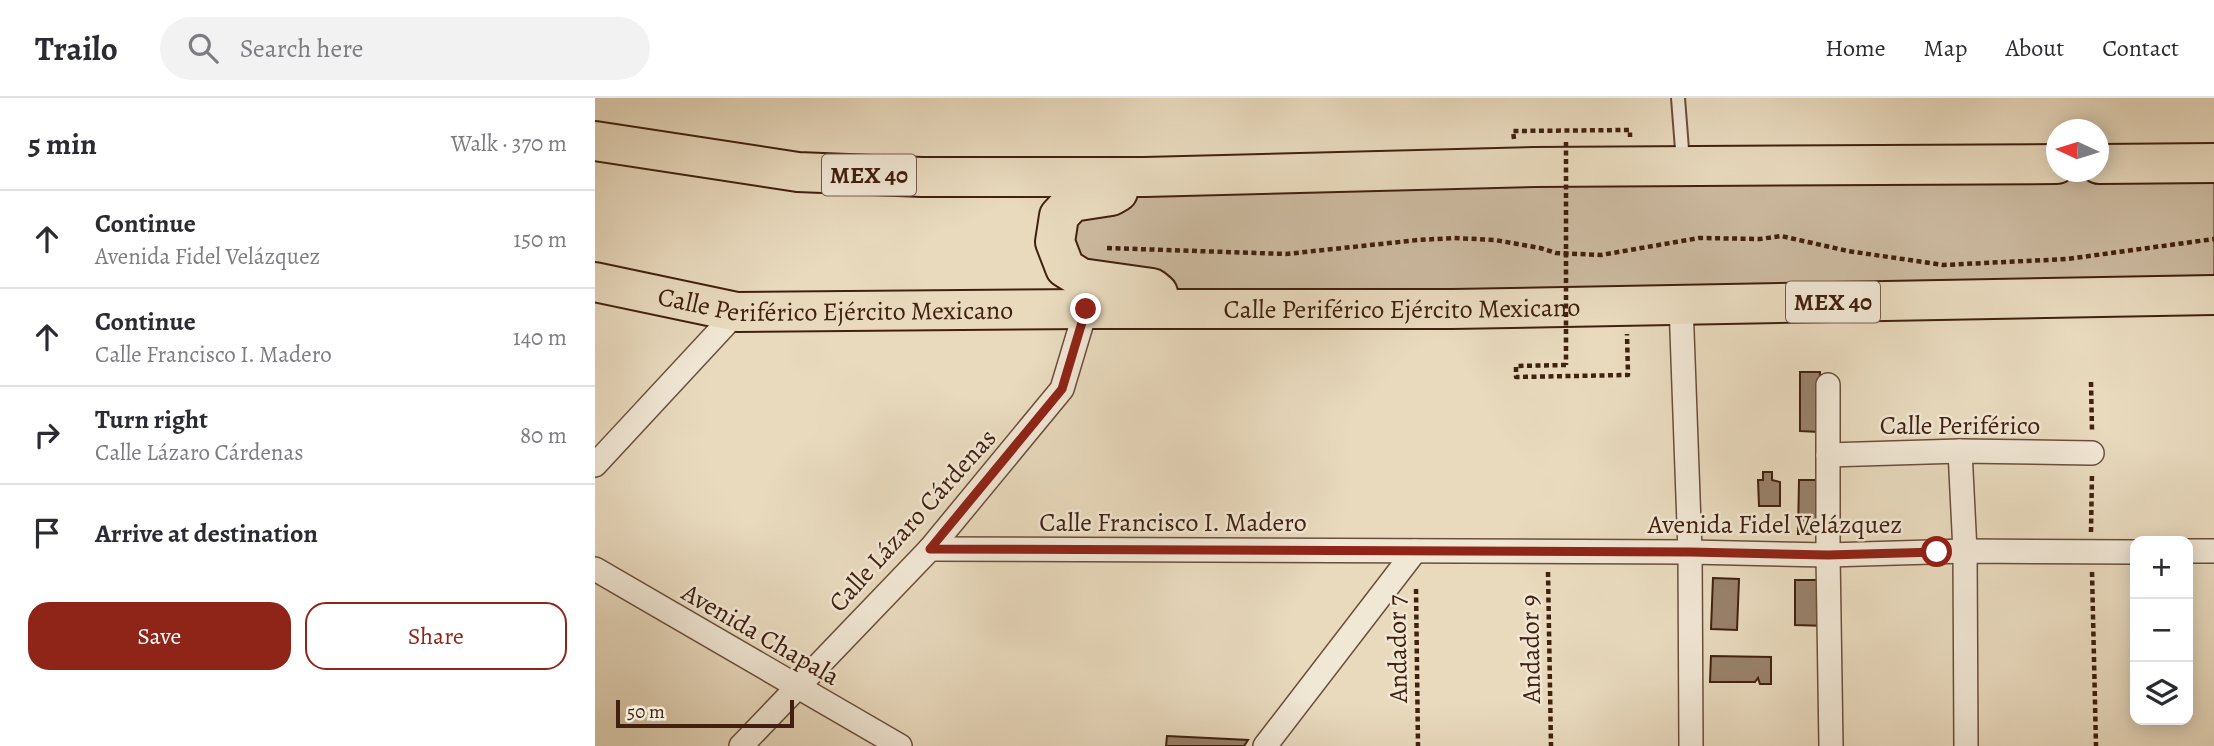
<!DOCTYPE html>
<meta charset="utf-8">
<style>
body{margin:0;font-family:Alegreya,serif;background:#f2f2f3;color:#2b2b33}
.controls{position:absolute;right:21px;bottom:21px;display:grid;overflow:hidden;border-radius:14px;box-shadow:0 4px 18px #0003}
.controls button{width:63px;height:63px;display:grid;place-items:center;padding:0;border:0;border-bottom:2px solid #e1e1e2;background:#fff;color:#2b2b33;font:35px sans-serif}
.compass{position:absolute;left:1451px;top:21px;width:63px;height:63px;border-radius:50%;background:#fff;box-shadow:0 4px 18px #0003;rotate:274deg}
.scale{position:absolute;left:21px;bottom:18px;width:178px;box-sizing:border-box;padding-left:7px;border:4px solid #41200f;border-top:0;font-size:19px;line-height:24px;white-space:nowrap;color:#41200f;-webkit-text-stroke:5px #f1e7d5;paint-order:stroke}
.stop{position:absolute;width:21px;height:21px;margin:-16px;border:5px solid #8f2418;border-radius:50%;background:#fff}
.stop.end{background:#8f2418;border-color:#fff;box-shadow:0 2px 7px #0008}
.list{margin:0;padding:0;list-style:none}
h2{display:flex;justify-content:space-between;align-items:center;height:91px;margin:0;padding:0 28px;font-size:30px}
h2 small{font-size:23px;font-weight:400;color:#7c7c81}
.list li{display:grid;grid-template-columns:46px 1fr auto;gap:21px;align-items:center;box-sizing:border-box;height:98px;padding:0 28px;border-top:2px solid #e1e1e2}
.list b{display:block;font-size:26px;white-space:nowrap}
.list p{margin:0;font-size:23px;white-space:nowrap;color:#7c7c81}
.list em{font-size:23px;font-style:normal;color:#7c7c81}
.actions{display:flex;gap:14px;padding:21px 28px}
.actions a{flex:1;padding:16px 0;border:2px solid #8f2418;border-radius:21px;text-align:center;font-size:24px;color:#8f2418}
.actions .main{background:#8f2418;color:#fff}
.icon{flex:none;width:38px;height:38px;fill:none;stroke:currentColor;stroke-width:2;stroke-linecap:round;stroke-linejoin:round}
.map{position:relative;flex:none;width:1619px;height:648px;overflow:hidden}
header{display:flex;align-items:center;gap:42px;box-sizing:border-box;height:98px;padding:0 35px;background:#fff;border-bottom:2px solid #e1e1e2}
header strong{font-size:33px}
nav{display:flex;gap:38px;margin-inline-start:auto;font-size:24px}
.search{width:490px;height:63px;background:#f2f2f3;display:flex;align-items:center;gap:18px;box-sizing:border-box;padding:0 24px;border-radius:38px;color:#7c7c81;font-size:26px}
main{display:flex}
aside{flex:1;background:#fff}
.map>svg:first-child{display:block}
</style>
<header>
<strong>Trailo</strong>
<div class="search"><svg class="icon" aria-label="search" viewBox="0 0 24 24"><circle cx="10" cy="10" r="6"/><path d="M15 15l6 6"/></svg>Search here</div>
<nav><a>Home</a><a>Map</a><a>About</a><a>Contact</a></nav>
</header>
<main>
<aside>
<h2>5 min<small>Walk · 370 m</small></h2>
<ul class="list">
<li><svg class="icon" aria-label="ahead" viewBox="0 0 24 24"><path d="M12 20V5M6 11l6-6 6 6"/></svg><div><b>Continue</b><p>Avenida Fidel Velázquez</p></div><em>150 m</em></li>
<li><svg class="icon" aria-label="ahead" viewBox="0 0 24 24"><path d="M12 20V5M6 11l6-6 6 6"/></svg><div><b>Continue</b><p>Calle Francisco I. Madero</p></div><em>140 m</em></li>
<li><svg class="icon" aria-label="right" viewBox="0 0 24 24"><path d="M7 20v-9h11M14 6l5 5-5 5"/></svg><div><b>Turn right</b><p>Calle Lázaro Cárdenas</p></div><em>80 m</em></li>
<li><svg class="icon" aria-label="arrive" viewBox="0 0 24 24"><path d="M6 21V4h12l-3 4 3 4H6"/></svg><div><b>Arrive at destination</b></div></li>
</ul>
<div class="actions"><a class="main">Save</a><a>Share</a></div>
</aside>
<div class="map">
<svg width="1619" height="648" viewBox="0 0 1619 648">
<rect width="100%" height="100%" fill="#e9dabe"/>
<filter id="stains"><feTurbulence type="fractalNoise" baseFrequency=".00286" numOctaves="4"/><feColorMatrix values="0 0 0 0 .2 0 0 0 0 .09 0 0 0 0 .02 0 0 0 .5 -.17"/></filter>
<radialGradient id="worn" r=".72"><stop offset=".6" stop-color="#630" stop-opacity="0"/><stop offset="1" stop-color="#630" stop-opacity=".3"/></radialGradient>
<!-- green -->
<path fill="#ccbaa0" stroke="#866d58" stroke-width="2" d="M1619 72V196L584 205 478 162 477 125 552 85Z"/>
<!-- building -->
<g fill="#98816a" stroke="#41200f" stroke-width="2">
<path d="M1205 274H1225L1224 334 1205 333Z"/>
<path d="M1168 374H1177V382L1185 384V408H1164L1163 382H1168Z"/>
<path d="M1204 382H1226L1225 436H1203Z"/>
<path d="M1118 480 1144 481 1142 532 1116 531Z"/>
<path d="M1200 482H1223V516H1232V528L1200 527Z"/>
<path d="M1116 558 1176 559V586H1165L1163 580 1160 584H1115Z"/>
<path d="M572 638 653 642 649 648H571Z"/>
</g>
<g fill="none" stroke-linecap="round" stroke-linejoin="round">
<defs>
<path id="lane" d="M1083 0 1088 64"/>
<g id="street">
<path d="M1086 206 1095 454 1096 648"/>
<path d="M1233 287V457L1236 648"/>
<path d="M1365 353 1370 453 1371 648"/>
<path d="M1233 357 1365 353 1497 355"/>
<path d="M0 367 142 214"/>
<path d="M335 451 1095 454 1233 457 1370 453 1540 454"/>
<path d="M1593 453H1619"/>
<path d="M0 471 305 648"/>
<path d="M146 648 335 451 467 291 491 211"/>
<path d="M670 648 820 453"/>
</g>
<g id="highway">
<path d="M0 43 203 74 327 79H550L939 69 1462 66"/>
<path d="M1504 66 1619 65"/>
<path d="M523 94 516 98 477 104 464 118 460 144 470 170 486 180 557 190 563 195"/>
<path id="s1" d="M0 184 142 214 491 211H857L1619 197"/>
</g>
</defs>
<!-- lane casing -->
<use href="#lane" stroke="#6b4e3b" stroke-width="16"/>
<!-- street casing -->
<use href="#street" stroke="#6b4e3b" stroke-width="26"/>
<!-- highway casing -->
<use href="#highway" stroke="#41200f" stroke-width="42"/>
<!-- path -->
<g stroke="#41200f" stroke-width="4.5" stroke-dasharray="5 3.5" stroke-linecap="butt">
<path d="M919 41 918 33 1035 32V39"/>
<path d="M512 150 691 156 823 142 859 140 900 142 945 150 961 155 1006 157 1104 140 1165 141 1186 138 1253 153 1348 167 1472 161 1619 141"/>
<path d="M971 267 921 268V279L1033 277 1032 236"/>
<path d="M1496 284 1497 332"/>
<path d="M1496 434 1497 376"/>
<path d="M953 474 956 648"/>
<path d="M1497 474 1501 648"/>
<path d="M821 491 823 648"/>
</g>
<!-- lane -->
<use href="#lane" stroke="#f1e7d5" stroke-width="12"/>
<!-- street -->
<use href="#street" stroke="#f1e7d5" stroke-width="23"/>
<!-- highway -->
<use href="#highway" stroke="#e9dabe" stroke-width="38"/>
<!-- path-bridge -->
<path stroke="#41200f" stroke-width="4.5" stroke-dasharray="5 3.5" stroke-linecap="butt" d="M971 44V267"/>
</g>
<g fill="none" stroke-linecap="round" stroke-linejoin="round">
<!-- route -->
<path stroke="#8f2418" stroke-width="9" d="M491 211 467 291 335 451 1095 454 1233 457 1342 454"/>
</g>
<g text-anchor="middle" stroke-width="5" stroke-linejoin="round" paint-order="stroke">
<!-- shield labels -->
<g fill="#f1e7d5" stroke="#765c4a" stroke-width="2">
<rect x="227" y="56.5" width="94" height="41" rx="5"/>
<rect x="1191" y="183.5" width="94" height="41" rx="5"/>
</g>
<g font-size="24" font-weight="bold" fill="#41200f">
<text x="274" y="85">MEX 40</text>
<text x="1238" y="212">MEX 40</text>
</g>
<!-- street labels -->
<g font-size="26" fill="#41200f" stroke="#f1e7d5">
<text dy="9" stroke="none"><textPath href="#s1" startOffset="243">Calle Periférico Ejército Mexicano</textPath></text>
<text dy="9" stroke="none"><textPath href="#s1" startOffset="810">Calle Periférico Ejército Mexicano</textPath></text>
<text x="1365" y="336">Calle Periférico</text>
<text transform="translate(317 422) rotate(-48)" y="9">Calle Lázaro Cárdenas</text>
<text x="578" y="433">Calle Francisco I. Madero</text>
<text x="1180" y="435">Avenida Fidel Velázquez</text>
<text transform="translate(166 536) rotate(30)" y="9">Avenida Chapala</text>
<text transform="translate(802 551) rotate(-91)" y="9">Andador 7</text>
<text transform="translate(935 551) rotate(-91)" y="9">Andador 9</text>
</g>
</g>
<rect width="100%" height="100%" filter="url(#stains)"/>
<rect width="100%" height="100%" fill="url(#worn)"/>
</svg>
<div class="controls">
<button>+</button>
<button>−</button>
<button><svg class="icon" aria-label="layers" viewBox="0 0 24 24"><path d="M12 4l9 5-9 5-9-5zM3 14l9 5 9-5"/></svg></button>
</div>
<svg class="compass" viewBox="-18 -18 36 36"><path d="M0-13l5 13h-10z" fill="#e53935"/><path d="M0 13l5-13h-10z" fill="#7c7c81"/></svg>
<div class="scale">50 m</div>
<div class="stop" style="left:1342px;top:454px"></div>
<div class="stop end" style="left:491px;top:211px"></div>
</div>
</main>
